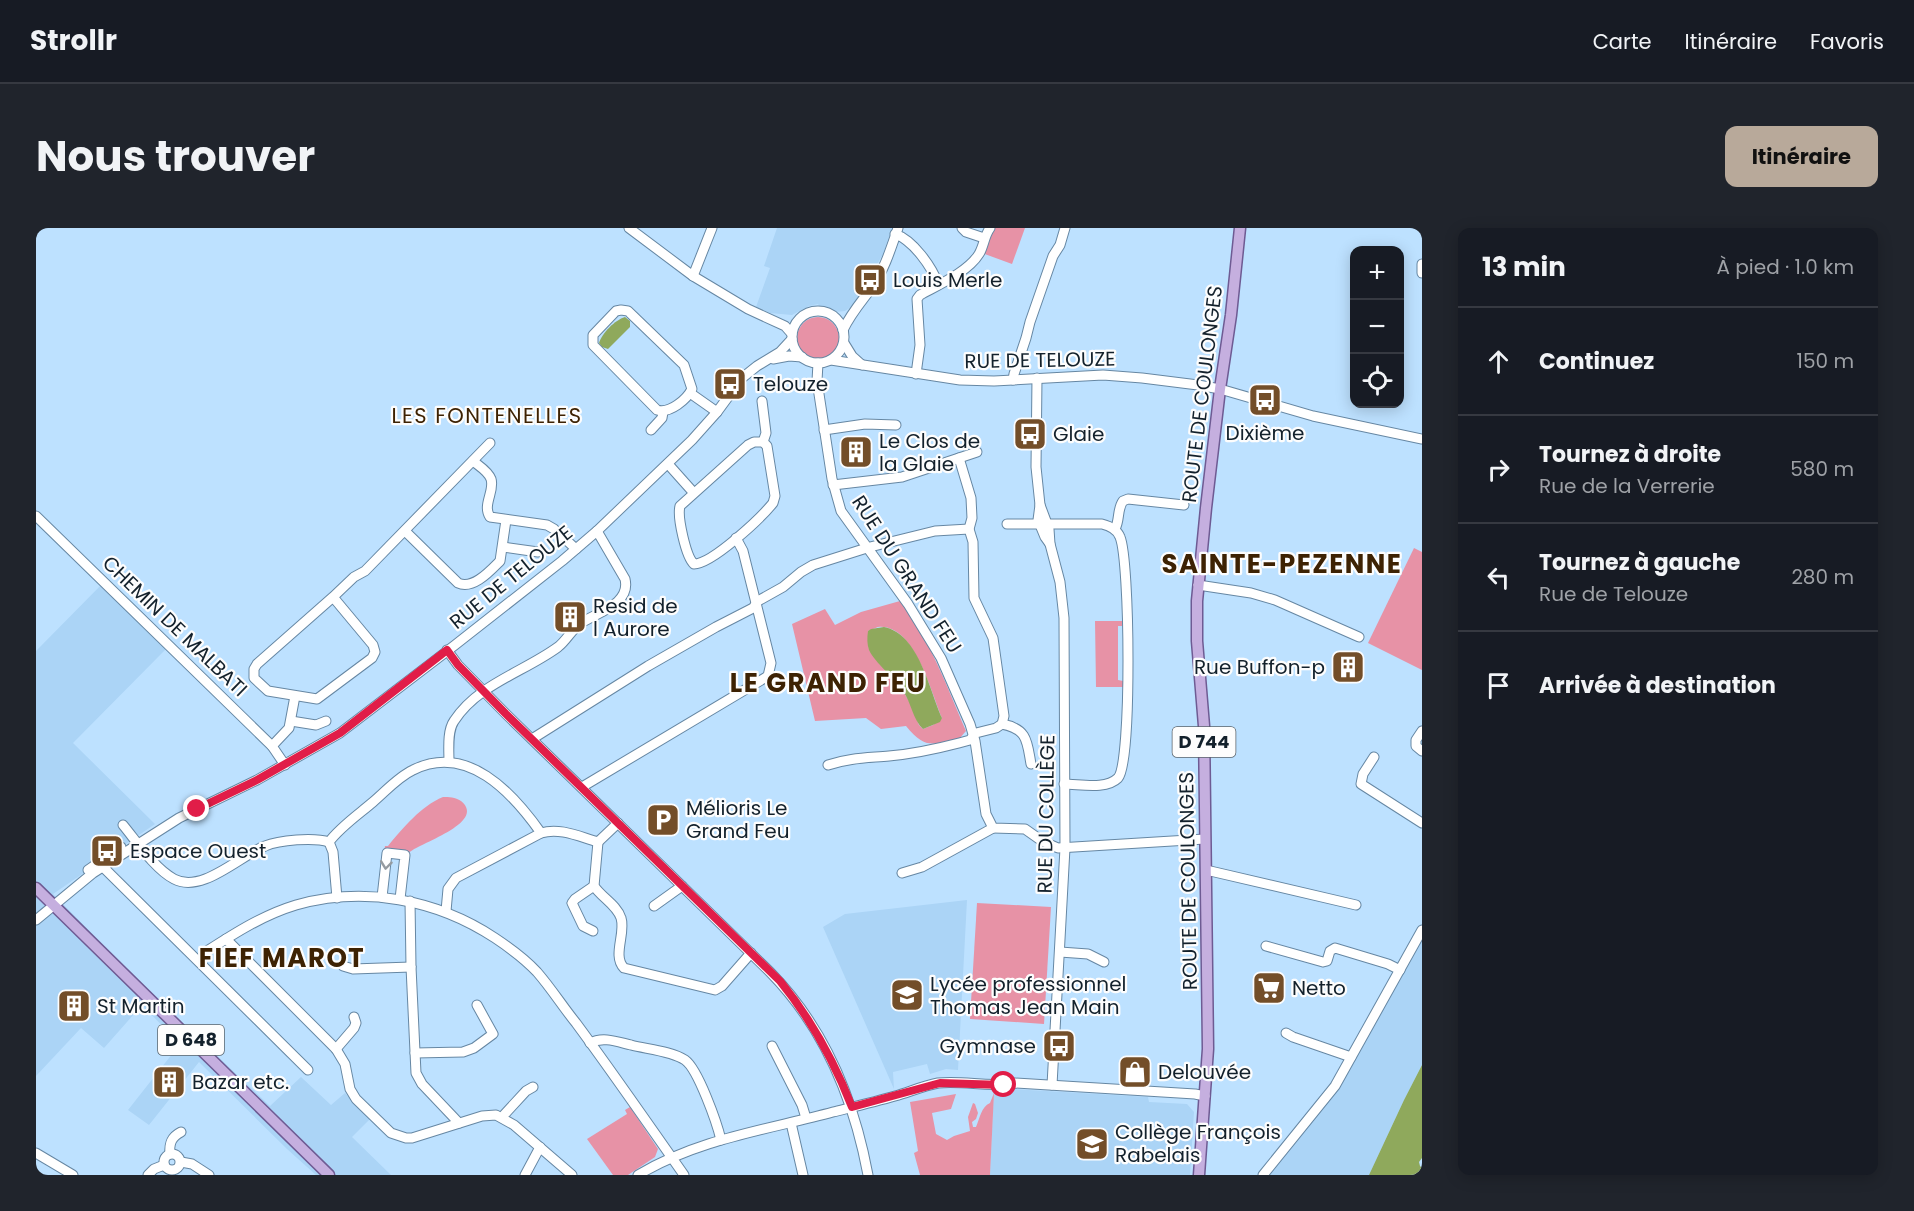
<!DOCTYPE html>
<html lang="fr">
<meta charset="utf-8">
<style>
body{margin:0;font-family:Poppins,sans-serif;background:#20242c;color:#f1f3f6}
.controls{position:absolute;right:18px;top:18px;display:grid;overflow:hidden;border-radius:12px;box-shadow:0 3px 15px #0003}
.controls button{width:54px;height:54px;display:grid;place-items:center;padding:0;border:0;border-bottom:2px solid #363941;background:#171b24;color:#f1f3f6;font:30px sans-serif}
.stop{position:absolute;width:18px;height:18px;margin:-14px;border:4px solid #e11d48;border-radius:50%;background:#fff}
.stop.end{background:#e11d48;border-color:#fff;box-shadow:0 2px 6px #0008}
.list{margin:0;padding:0;list-style:none}
h2{display:flex;justify-content:space-between;align-items:center;height:78px;margin:0;padding:0 24px;font-size:26px}
h2 small{font-size:20px;font-weight:400;color:#9ea1a6}
.list li{display:grid;grid-template-columns:39px 1fr auto;gap:18px;align-items:center;box-sizing:border-box;height:108px;padding:0 24px;border-top:2px solid #363941}
.list b{display:block;font-size:22px;white-space:nowrap}
.list p{margin:0;font-size:20px;white-space:nowrap;color:#9ea1a6}
.list em{font-size:20px;font-style:normal;color:#9ea1a6}
.icon{flex:none;width:33px;height:33px;fill:none;stroke:currentColor;stroke-width:2;stroke-linecap:round;stroke-linejoin:round}
.map{position:relative;flex:none;width:1386px;height:947px;overflow:hidden;border-radius:12px}
header{display:flex;align-items:center;gap:36px;box-sizing:border-box;height:84px;padding:0 30px;background:#171b24;border-bottom:2px solid #363941}
header strong{font-size:28px}
nav{display:flex;gap:33px;margin-inline-start:auto;font-size:21px}
.intro{display:flex;align-items:center;justify-content:space-between;box-sizing:border-box;height:144px;padding:0 36px}
h1{margin:0;font-size:42px}
.button{padding:15px 27px;border-radius:12px;background:#b8a99a;color:#111;font-size:21px;font-weight:700}
main{display:flex;gap:36px;padding:0 36px}
aside{flex:1;background:#171b24;border-radius:12px;box-shadow:0 3px 15px #0003}
.map>svg:first-child{display:block}
</style>
<header>
<strong>Strollr</strong>
<nav><a>Carte</a><a>Itinéraire</a><a>Favoris</a></nav>
</header>
<div class="intro"><h1>Nous trouver</h1><a class="button">Itinéraire</a></div>
<main>
<div class="map">
<svg width="1386" height="947" viewBox="0 0 1386 947">
<rect width="100%" height="100%" fill="#bde1ff"/>
<!-- built -->
<g fill="#abd4f6">
<path d="M741 0H856L847 26 818 77 809 83 799 84 784 79 782 76 773 78 756 87 734 85 720 79 734 40 728 38Z"/>
<path d="M70 352 133 414 129 422 37 515 119 596 17 666 116 766 234 878 265 849 295 877 309 865 334 891 316 909 355 947H280L251 921 163 834 113 897 92 882 144 816 106 777 68 820 45 800 0 848V423Z"/>
<path d="M931 672 922 842 910 841 894 846 891 836 857 844 858 861 787 699 809 686Z"/>
<path d="M1386 706V837L1368 872 1333 947H1231L1282 885Z"/>
<path d="M958 860 1112 869 1113 874 1151 876 1158 884 1154 947H954Z"/>
</g>
<!-- green -->
<g fill="#e792a6" fill-rule="evenodd">
<path d="M958 0H989L976 36 946 25Z"/>
<circle cx="782" cy="110" r="21"/>
<path d="M1378 320 1386 324V442L1332 415Z"/>
<path d="M864 373C894 411 911 459 930 503L923 511C895 516 890 522 870 498L845 501 830 490 779 493 756 396 789 381 799 397 825 384ZM842 399C878 395 895 464 906 490L897 497 887 501 883 497 874 475 867 463 833 421 832 403Z"/>
<path d="M1059 393H1086V398H1082V452L1087 453V459H1060Z"/>
<path d="M407 569C413 569 419 569 425 573 452 595 380 616 373 625L348 624 349 618H352C367 600 385 578 407 569Z"/>
<path d="M941 675 1015 679 1008 796 934 791Z"/>
<path d="M958 865 954 947H884L878 925 882 923 874 874 920 866 915 881 896 885 900 906 911 912 918 908 934 903 932 889 937 875 939 876 942 885 940 891 936 894 937 899H940C944 890 945 879 954 875Z"/>
<path d="M594 879 622 921 619 929 592 947H577L551 911 591 886 589 882Z"/>
</g>
<!-- water -->
<g fill="#8fa95c">
<path d="M589 89 594 93V99L572 121 566 119 563 115C566 105 579 92 589 89Z"/>
<path d="M848 399C883 406 893 461 906 490L904 494 887 501C877 492 875 474 867 463 859 450 839 435 833 422 831 416 831 410 832 403L835 401Z"/>
<path d="M1386 837V930L1383 934 1384 938 1386 940V947H1333L1368 872Z"/>
</g>
<g fill="none" stroke-linecap="round" stroke-linejoin="round">
<defs>
<g id="minor">
<path d="M593 0 657 48 712 81 749 98 756 106"/>
<path d="M926 0 930 4 948 10"/>
<path d="M859 6C877 12 896 39 902 56"/>
<path d="M1386 36V45"/>
<path d="M657 48 676 0"/>
<path d="M585 82 592 83 648 137 656 161C651 171 634 186 621 182L557 117V107L580 83Z"/>
<circle cx="782" cy="109" r="26"/>
<path d="M807 102C815 85 826 73 837 58 849 40 855 20 862 0"/>
<path d="M808 115 816 128 826 137"/>
<path d="M737 131 753 128 766 129"/>
<path d="M795 132 924 152 958 153 1067 147 1106 150 1162 157 1184 161 1277 188 1386 211"/>
<path d="M782 135 781 153 796 251 805 283 872 376 905 430 934 496 939 513 950 586 957 600 989 601 1006 613 1022 620 1169 611"/>
<path d="M880 146 884 117 881 71 884 67C902 57 932 44 943 26 948 18 948 8 954 0"/>
<path d="M1001 150 1000 239 1004 277 1002 292 1009 309 1014 316"/>
<path d="M977 152 978 146 990 110 994 94 1017 28 1024 17 1029 0"/>
<path d="M654 165 681 184"/>
<path d="M726 173 730 205 727 214"/>
<path d="M615 202 626 190 627 184"/>
<path d="M788 202 829 196 860 197"/>
<path d="M718 214H727L731 218 739 268 737 275C725 290 676 336 658 336 650 329 641 289 644 278L712 217Z"/>
<path d="M437 233C443 238 452 243 455 251 459 263 446 277 454 289L511 297 518 301 540 321"/>
<path d="M632 236 657 264"/>
<path d="M797 257 866 249 941 224"/>
<path d="M1004 277 1013 301 1014 316 1024 354 1028 390 1029 620 1016 857"/>
<path d="M0 288 236 518 249 537"/>
<path d="M971 296H1066C1074 298 1081 301 1084 309 1094 333 1096 534 1082 550 1070 562 1044 556 1028 556"/>
<path d="M1079 301C1084 292 1081 281 1087 273L1092 271 1148 277"/>
<path d="M369 303 422 355C437 362 454 343 464 333L470 292"/>
<path d="M467 319 502 324"/>
<path d="M1162 357 1215 365 1239 372 1323 409"/>
<path d="M297 369 337 417 339 424 336 430 281 471 232 463 218 450V441L221 436 297 369 318 349 329 343 454 215"/>
<path d="M411 422 422 437 470 486 734 744C788 799 818 872 832 947"/>
<path d="M255 493 280 497 290 493"/>
<path d="M966 496C992 501 991 514 995 536"/>
<path d="M1386 503 1380 512V518L1386 523"/>
<path d="M496 511 612 438 680 399 717 380 722 373 747 359 765 344 777 337 834 319 899 303 933 301"/>
<path d="M236 518 253 500 259 468"/>
<path d="M1338 529 1327 546 1325 556 1386 595"/>
<path d="M413 534C413 522 411 503 418 493 442 456 488 444 522 419 531 412 535 402 545 395 562 384 595 376 589 351L561 303"/>
<path d="M792 537C812 530 832 530 853 528 876 526 900 521 923 515L934 512 940 505 960 500 966 496 968 488 957 410 938 370 937 314 933 301 936 290 935 270 923 230"/>
<path d="M546 559 732 448 735 435 707 323 700 310"/>
<path d="M87 597C101 614 119 641 138 651 166 666 203 628 229 618 243 612 278 609 293 614"/>
<path d="M293 614C304 599 323 586 337 574 350 563 362 549 377 542 431 515 476 564 505 605"/>
<path d="M293 614 297 624 301 670"/>
<path d="M562 614 558 658C565 669 581 677 585 690 590 705 576 728 588 740L679 762 686 758 715 725"/>
<path d="M66 638 272 842"/>
<path d="M52 642 85 619"/>
<path d="M1170 642 1320 677"/>
<path d="M866 645 886 639 957 600"/>
<path d="M346 669 351 625 369 627 364 671"/>
<path d="M374 673 375 739 380 845 386 856 423 895"/>
<path d="M618 678 646 658"/>
<path d="M410 683 412 661 420 650 505 605C524 599 544 609 562 614L582 595"/>
<path d="M0 692 57 645 143 590 221 552 304 505 419 417 526 333 561 303 656 212 681 184 706 150 721 138 744 124 756 111"/>
<path d="M557 703 547 698 536 675 539 671 558 658"/>
<path d="M190 711 300 821 309 836 314 861 320 871 355 905 370 910H376L446 888 460 887 478 897 536 947"/>
<path d="M1230 718 1287 734 1291 733 1294 723 1299 720 1352 736 1364 742"/>
<path d="M171 723C199 705 227 687 260 677 328 658 400 671 459 710 474 720 489 731 501 744 515 760 527 779 540 795 577 845 612 896 648 947"/>
<path d="M1024 724 1052 726 1068 734"/>
<path d="M307 738 317 741 375 739"/>
<path d="M1250 805 1257 809 1315 829"/>
<path d="M554 815C567 808 582 814 595 817 610 821 636 823 649 832 662 841 681 895 685 912"/>
<path d="M736 818 766 877 770 890"/>
<path d="M300 821 318 800 320 795 318 789"/>
<path d="M379 825 427 824 438 820 457 806 441 777"/>
<path d="M466 889 490 863 497 859"/>
<path d="M755 895 767 947"/>
<path d="M0 925 37 947"/>
<circle cx="136" cy="934" r="8"/>
<path d="M134 926C133 916 135 909 145 904"/>
<path d="M145 934 156 936 173 947"/>
<path d="M112 947 118 941 128 937"/>
<path d="M489 947 504 919"/>
<path d="M602 947C662 911 730 902 797 884 817 879 838 874 859 868 873 864 887 858 902 855 928 852 954 860 979 855L1159 866 1169 868"/>
<path d="M1227 947 1299 858 1386 702"/>
</g>
<g id="major">
<path d="M0 660 293 947"/>
<path d="M1163 947 1172 821 1168 498 1161 413V373L1170 280 1184 161 1195 87 1204 0"/>
</g>
</defs>
<!-- minor casing -->
<use href="#minor" stroke="#6687a3" stroke-width="11"/>
<!-- major casing -->
<use href="#major" stroke="#6e5b93" stroke-width="13"/>
<!-- minor -->
<use href="#minor" stroke="#fff" stroke-width="9"/>
<!-- major -->
<use href="#major" stroke="#c5afdf" stroke-width="10"/>
</g>
<!-- one-way arrows -->
<defs><path id="oneway-chevron" d="M-2-3.5L2.5 0L-2 3.5" fill="none" stroke-width="1.6" stroke-linecap="round" stroke-linejoin="round" transform="scale(1.5)"/></defs>
<use stroke="#959ba0" href="#oneway-chevron" transform="translate(350 637) rotate(97)"/>
<g fill="none" stroke-linecap="round" stroke-linejoin="round">
<!-- route -->
<path stroke="#e11d48" stroke-width="8" d="M161 581 221 552 304 505 411 422 422 437 470 486 744 753C775 791 798 833 816 879L904 855 968 857"/>
</g>
<!-- icons -->
<defs>
<symbol id="bus-square" viewBox="-11 -11 22 22"><rect x="-9" y="-9" width="18" height="18" rx="4" fill="#734e29" stroke="#fdfdfd"/><path d="M-5-6H5V4H4V6H2V4H-2V6H-4V4H-5ZM-3.5-4V0h7V-4ZM-3.5 1.2v1.5H-2V1.2ZM2 1.2v1.5H3.5V1.2Z" fill="#fff"/></symbol>
<symbol id="building-square" viewBox="-11 -11 22 22"><rect x="-9" y="-9" width="18" height="18" rx="4" fill="#734e29" stroke="#fdfdfd"/><path d="M-4-6H4V6H1V3H-1V6H-4ZM-2.5-4.3h1.7v1.8h-1.7ZM.8-4.3h1.7v1.8H.8ZM-2.5-1h1.7V.8h-1.7ZM.8-1h1.7V.8H.8Z" fill="#fff"/></symbol>
<symbol id="parking-square" viewBox="-11 -11 22 22"><rect x="-9" y="-9" width="18" height="18" rx="4" fill="#734e29" stroke="#fdfdfd"/><path d="M-3.5-5.5H1a3.5 3.5 0 0 1 0 7H-1V5.5H-3.5ZM-1-3.4V-.6H.8a1.4 1.4 0 0 0 0-2.8Z" fill="#fff"/></symbol>
<symbol id="supermarket-square" viewBox="-11 -11 22 22"><rect x="-9" y="-9" width="18" height="18" rx="4" fill="#734e29" stroke="#fdfdfd"/><path d="M-6-5.5h2.5l.6 2H6L4.5 2H-2.5L-4.4-4H-6ZM-1.5 3.2a1.3 1.3 0 1 0 .1 0ZM3 3.2a1.3 1.3 0 1 0 .1 0Z" fill="#fff"/></symbol>
<symbol id="school-square" viewBox="-11 -11 22 22"><rect x="-9" y="-9" width="18" height="18" rx="4" fill="#734e29" stroke="#fdfdfd"/><path d="M0-5L7-2L0 1L-7-2ZM-4 1L0 2.5L4 1V4Q0 6-4 4Z" fill="#fff"/></symbol>
<symbol id="shop-square" viewBox="-11 -11 22 22"><rect x="-9" y="-9" width="18" height="18" rx="4" fill="#734e29" stroke="#fdfdfd"/><path d="M-5-2.5h2.3a2.7 3.5 0 0 1 5.4 0H5L5.5 6h-11ZM-1.5-2.5h3a1.5 2.3 0 0 0-3 0Z" fill="#fff"/></symbol>
</defs>
<g fill-rule="evenodd">
<use href="#bus-square" x="815" y="33" width="38" height="38"/>
<use href="#bus-square" x="675" y="137" width="38" height="38"/>
<use href="#bus-square" x="1210" y="153" width="38" height="38"/>
<use href="#bus-square" x="975" y="187" width="38" height="38"/>
<use href="#building-square" x="801" y="205" width="38" height="38"/>
<use href="#building-square" x="515" y="370" width="38" height="38"/>
<use href="#building-square" x="1293" y="420" width="38" height="38"/>
<use href="#parking-square" x="608" y="573" width="38" height="38"/>
<use href="#bus-square" x="52" y="604" width="38" height="38"/>
<use href="#supermarket-square" x="1214" y="741" width="38" height="38"/>
<use href="#school-square" x="852" y="748" width="38" height="38"/>
<use href="#building-square" x="19" y="759" width="38" height="38"/>
<use href="#bus-square" x="1004" y="799" width="38" height="38"/>
<use href="#shop-square" x="1080" y="825" width="38" height="38"/>
<use href="#building-square" x="114" y="835" width="38" height="38"/>
<use href="#school-square" x="1037" y="897" width="38" height="38"/>
</g>
<g text-anchor="middle" stroke-width="4.5" stroke-linejoin="round" paint-order="stroke">
<!-- shield labels -->
<g fill="#fdfdfd" stroke="#59636b" stroke-width="1.5">
<rect x="1136.5" y="499" width="63" height="30" rx="4.5"/>
<rect x="122" y="797" width="66" height="30" rx="4.5"/>
</g>
<g font-size="18" font-weight="bold" fill="#13212c">
<text x="1168" y="520">D 744</text>
<text x="155" y="818">D 648</text>
</g>
<!-- poi labels -->
<g font-size="20" fill="#13212c" stroke="#fdfdfd" text-anchor="start">
<text x="857" y="59">Louis Merle</text>
<text x="717" y="163">Telouze</text>
<text x="1229" y="212" text-anchor="middle">Dixième</text>
<text x="1017" y="213">Glaie</text>
<text x="843" y="220">Le Clos de<tspan x="843" dy="23">la Glaie</tspan></text>
<text x="557" y="385">Resid de<tspan x="557" dy="23">l Aurore</tspan></text>
<text x="1289" y="446" text-anchor="end">Rue Buffon-p</text>
<text x="650" y="587">Mélioris Le<tspan x="650" dy="23">Grand Feu</tspan></text>
<text x="94" y="630">Espace Ouest</text>
<text x="894" y="763">Lycée professionnel<tspan x="894" dy="23">Thomas Jean Main</tspan></text>
<text x="1256" y="767">Netto</text>
<text x="61" y="785">St Martin</text>
<text x="1000" y="825" text-anchor="end">Gymnase</text>
<text x="1122" y="851">Delouvée</text>
<text x="156" y="861">Bazar etc.</text>
<text x="1079" y="911">Collège François<tspan x="1079" dy="23">Rabelais</tspan></text>
</g>
<!-- street labels -->
<g font-size="20" fill="#13212c" stroke="#fdfdfd">
<text transform="translate(1004 132) rotate(-1)" y="7">RUE DE TELOUZE</text>
<text transform="translate(1166 166) rotate(-83)" y="7">ROUTE DE COULONGES</text>
<text transform="translate(871 346) rotate(57)" y="7">RUE DU GRAND FEU</text>
<text transform="translate(475 349) rotate(-39)" y="7">RUE DE TELOUZE</text>
<text transform="translate(139 398) rotate(44)" y="7">CHEMIN DE MALBATI</text>
<text transform="translate(1010 586) rotate(-89)" y="7">RUE DU COLLÈGE</text>
<text transform="translate(1152 653) rotate(-91)" y="7">ROUTE DE COULONGES</text>
</g>
<!-- neighbourhood labels -->
<g font-size="21" letter-spacing="1.5" fill="#3d2203" stroke="#fdfdfd">
<text x="451" y="195">LES FONTENELLES</text>
</g>
<!-- district labels -->
<g font-size="26" font-weight="bold" letter-spacing="1.5" fill="#3d2203" stroke="#fdfdfd">
<text x="1246" y="345">SAINTE-PEZENNE</text>
<text x="792" y="464">LE GRAND FEU</text>
<text x="246" y="739">FIEF MAROT</text>
</g>
</g>
</svg>
<div class="controls">
<button>+</button>
<button>−</button>
<button><svg class="icon" aria-label="locate" viewBox="0 0 24 24"><circle cx="12" cy="12" r="6"/><path d="M12 2v4M12 18v4M2 12h4M18 12h4"/></svg></button>
</div>
<div class="stop" style="left:968px;top:857px"></div>
<div class="stop end" style="left:161px;top:581px"></div>
</div>
<aside>
<h2>13 min<small>À pied · 1.0 km</small></h2>
<ul class="list">
<li><svg class="icon" aria-label="ahead" viewBox="0 0 24 24"><path d="M12 20V5M6 11l6-6 6 6"/></svg><div><b>Continuez</b></div><em>150 m</em></li>
<li><svg class="icon" aria-label="right" viewBox="0 0 24 24"><path d="M7 20v-9h11M14 6l5 5-5 5"/></svg><div><b>Tournez à droite</b><p>Rue de la Verrerie</p></div><em>580 m</em></li>
<li><svg class="icon" aria-label="left" viewBox="0 0 24 24"><path d="M17 20v-9H6M10 6l-5 5 5 5"/></svg><div><b>Tournez à gauche</b><p>Rue de Telouze</p></div><em>280 m</em></li>
<li><svg class="icon" aria-label="arrive" viewBox="0 0 24 24"><path d="M6 21V4h12l-3 4 3 4H6"/></svg><div><b>Arrivée à destination</b></div></li>
</ul>
</aside>
</main>
